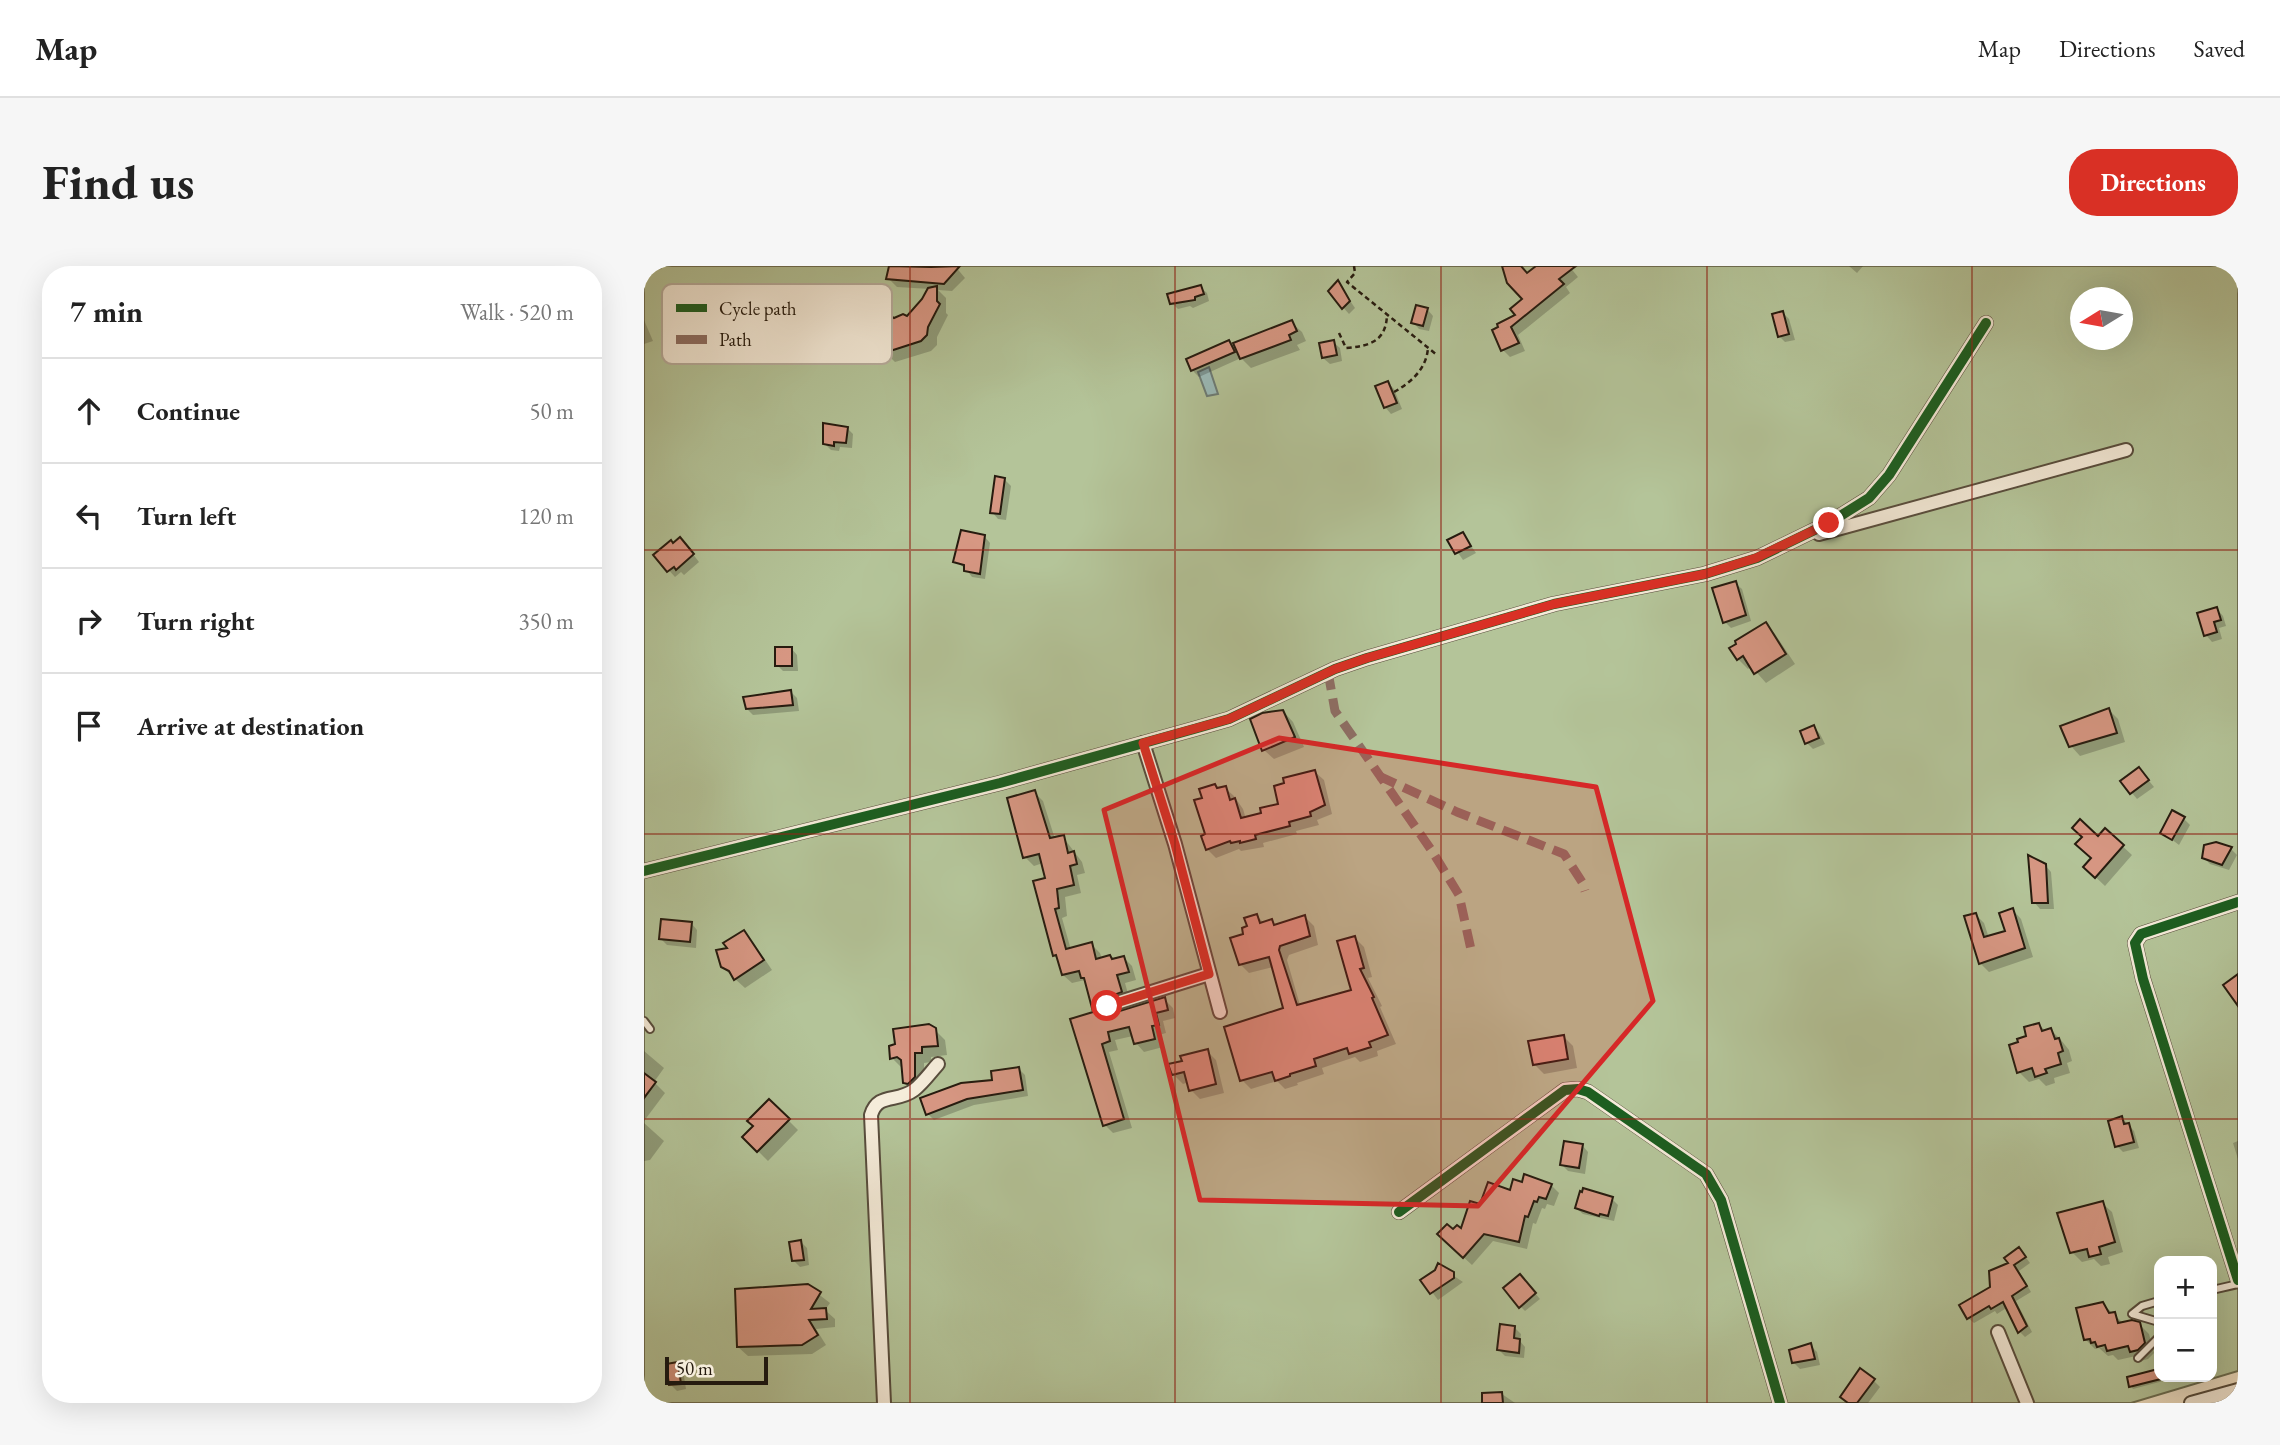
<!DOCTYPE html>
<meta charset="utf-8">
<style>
body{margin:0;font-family:"EB Garamond",serif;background:#f6f6f6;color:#222}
.controls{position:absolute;right:21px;bottom:21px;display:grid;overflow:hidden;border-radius:14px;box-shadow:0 7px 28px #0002}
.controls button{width:63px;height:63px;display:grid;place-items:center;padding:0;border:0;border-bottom:2px solid #e0e0e0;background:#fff;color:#222;font:35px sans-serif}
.compass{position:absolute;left:1426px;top:21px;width:63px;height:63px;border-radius:50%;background:#fff;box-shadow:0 7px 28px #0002;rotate:259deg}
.scale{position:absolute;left:21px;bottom:18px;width:103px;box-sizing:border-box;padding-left:7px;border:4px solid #261b0f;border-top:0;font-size:19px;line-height:24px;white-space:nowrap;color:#261b0f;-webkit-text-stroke:5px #f5ecda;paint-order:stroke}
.stop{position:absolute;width:21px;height:21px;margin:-16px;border:5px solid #d93025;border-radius:50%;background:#fff}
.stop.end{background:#d93025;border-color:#fff;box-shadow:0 2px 7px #0008}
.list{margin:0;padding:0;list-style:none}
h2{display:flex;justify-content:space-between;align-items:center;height:91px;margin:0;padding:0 28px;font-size:30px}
h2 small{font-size:23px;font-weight:400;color:#767676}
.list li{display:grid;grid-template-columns:46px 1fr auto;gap:21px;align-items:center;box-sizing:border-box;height:105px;padding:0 28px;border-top:2px solid #e0e0e0}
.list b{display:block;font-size:26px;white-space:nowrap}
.list em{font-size:23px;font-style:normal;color:#767676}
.icon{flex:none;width:38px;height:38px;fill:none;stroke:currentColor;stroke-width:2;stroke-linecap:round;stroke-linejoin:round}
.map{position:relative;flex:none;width:1594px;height:1137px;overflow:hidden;border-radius:28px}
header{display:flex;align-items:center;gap:42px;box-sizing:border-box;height:98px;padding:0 35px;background:#fff;border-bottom:2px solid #e0e0e0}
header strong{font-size:33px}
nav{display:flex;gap:38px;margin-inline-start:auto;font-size:24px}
.intro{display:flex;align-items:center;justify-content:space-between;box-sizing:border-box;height:168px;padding:0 42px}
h1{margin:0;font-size:49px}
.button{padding:18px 32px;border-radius:28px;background:#d93025;color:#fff;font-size:24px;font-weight:700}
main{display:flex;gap:42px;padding:0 42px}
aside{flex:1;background:#fff;border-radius:28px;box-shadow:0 7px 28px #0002}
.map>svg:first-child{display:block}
</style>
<header>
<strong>Map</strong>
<nav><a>Map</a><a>Directions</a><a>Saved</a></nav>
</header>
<div class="intro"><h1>Find us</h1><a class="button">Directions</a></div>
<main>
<aside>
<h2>7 min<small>Walk · 520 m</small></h2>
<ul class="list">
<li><svg class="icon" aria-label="ahead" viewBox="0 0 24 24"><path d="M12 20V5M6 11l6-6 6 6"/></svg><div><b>Continue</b></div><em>50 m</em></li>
<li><svg class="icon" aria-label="left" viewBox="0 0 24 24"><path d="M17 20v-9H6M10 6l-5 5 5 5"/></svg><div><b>Turn left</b></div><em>120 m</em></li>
<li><svg class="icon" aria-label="right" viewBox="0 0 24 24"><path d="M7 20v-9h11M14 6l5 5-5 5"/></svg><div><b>Turn right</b></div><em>350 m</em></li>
<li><svg class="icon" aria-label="arrive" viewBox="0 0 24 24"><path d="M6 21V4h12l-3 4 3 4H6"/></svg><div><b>Arrive at destination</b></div></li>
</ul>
</aside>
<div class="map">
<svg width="1594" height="1137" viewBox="0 0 1594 1137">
<rect width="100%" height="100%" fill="#f0e2c6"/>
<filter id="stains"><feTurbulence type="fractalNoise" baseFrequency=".00286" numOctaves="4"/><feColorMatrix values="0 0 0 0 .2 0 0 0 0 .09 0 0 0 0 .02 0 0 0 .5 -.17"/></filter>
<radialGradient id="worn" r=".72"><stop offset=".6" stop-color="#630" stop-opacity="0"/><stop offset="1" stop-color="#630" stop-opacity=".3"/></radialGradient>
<!-- green -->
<path fill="#b4c499" stroke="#6d7054" stroke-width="2" fill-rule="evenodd" d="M0 0H1594V1105L1487 1137H0ZM1436 32H1478V74H1436ZM1515 995H1568V1111H1515Z"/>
<!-- water -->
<path fill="#9bbcbb" stroke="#6c7c76" stroke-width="2" d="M565 101 574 128 563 130 554 106Z"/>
<!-- shadow -->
<g fill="#0003" fill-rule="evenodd">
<path d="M4 0H18V3L9 5Z"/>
<path d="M289 0H311L321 12 308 25 294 24 302 32V47L304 49 293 71V79L287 85 251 96 244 89 237 92 222 76 228 53 236 37 246 47 248 53 263 52 286 23 253 21 244 12 291 2Z"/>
<path d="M860 0H878L884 9 894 0H925L934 11 922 21 926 27 874 69 881 85 866 91 859 84 850 65 874 50 880 33Z"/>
<path d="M1205 0H1219L1213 7Z"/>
<path d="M694 17 711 42 705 48 697 39Z"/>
<path d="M556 21 563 27 565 35 549 42 546 40 534 43 528 37Z"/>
<path d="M783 43 789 50 785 65 775 63 769 56Z"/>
<path d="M1139 47 1145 53 1151 74 1141 76 1135 70Z"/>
<path d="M0 54 9 75 0 78Z"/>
<path d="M648 57 658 66 662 75 653 79 656 84 607 102 597 92 555 111 548 104 585 76 594 85Z"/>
<path d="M689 76 696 82 698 95 686 98 679 92Z"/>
<path d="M744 117 750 123 758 143 747 148 741 141Z"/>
<path d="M203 162 209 168 208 182 196 181 195 185 187 184 181 178Z"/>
<path d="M360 213 367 220 362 254 354 253 348 246Z"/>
<path d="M819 268 832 287 819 294 806 275Z"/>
<path d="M340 270 346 277 341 313 328 311 322 303 311 295Z"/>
<path d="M29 279H42L55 296 40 309 37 306 31 311 11 289Z"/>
<path d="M1091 317 1098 323 1107 355 1087 362 1081 356Z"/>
<path d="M1573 343 1579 350 1582 360 1575 362 1578 373 1568 376 1562 369Z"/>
<path d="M1122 358 1131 368 1151 398 1122 417 1107 400 1104 403 1094 393Z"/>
<path d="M147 382 153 389 154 405H139L133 399Z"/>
<path d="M146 425 153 432 155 445 109 449 103 443Z"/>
<path d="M1465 444 1474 453 1481 476 1436 490 1427 480Z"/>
<path d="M639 445 649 456 660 481 630 493 620 484Z"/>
<path d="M1170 461 1176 468 1181 478 1169 483 1163 477Z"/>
<path d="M671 506 680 514 688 548 673 554 675 559 652 565 653 568 619 577 620 581 597 585 595 583 572 592 564 584 559 571 563 569 574 524 581 522 590 530 599 543 602 553 619 549 636 539Z"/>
<path d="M1501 510 1510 521 1493 533 1479 516Z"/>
<path d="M390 526 399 535 411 573 419 571 438 596 441 607 433 609 437 627 421 631 423 650 418 652 427 684 447 678 456 687 458 693 469 694 480 692 488 700 492 714 481 717 486 735 465 742 463 750 520 733 529 742 531 752 519 755 522 767 515 769 519 781 500 786 492 777 489 770 471 774 474 784 465 786 488 862 469 867 461 859 451 747 441 714 428 717 419 709 415 694 411 689 399 597 390 600 381 591Z"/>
<path d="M1540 553 1546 559 1535 579 1518 566Z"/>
<path d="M1461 564 1488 589 1461 620 1441 601 1449 593 1454 572Z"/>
<path d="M1572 577 1587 583 1593 589 1585 604 1566 598 1560 592Z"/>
<path d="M1401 599 1407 606 1410 643H1396L1390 636Z"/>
<path d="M1369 644 1377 653 1389 691 1345 706 1336 697 1332 649 1340 657 1345 672 1363 666Z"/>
<path d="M613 650 621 658 628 655 633 660 661 651 670 660 674 679 645 689 643 694 656 739 709 725 711 672 720 681 728 711 724 712 738 740 736 741 752 778 733 785 734 790 716 796 711 791 678 802 680 808 653 817 654 819 641 823 633 815 607 823 598 814 641 743 629 701 605 707 596 698 602 669Z"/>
<path d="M47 657 53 664 52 682 23 679 17 673Z"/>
<path d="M99 666 109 676 128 704 101 722 78 701 86 683Z"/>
<path d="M1395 759 1402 765 1407 764 1417 774 1425 784 1428 795 1423 797 1426 807 1410 812 1411 817 1402 820 1395 813 1385 816 1375 806 1385 771Z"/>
<path d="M291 764 301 774 303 789 287 791V796L280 797V821L270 827 260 817 258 802 248 792 253 780Z"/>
<path d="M919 770 929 780 933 802 900 808 890 798Z"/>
<path d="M0 785 20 802 10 816 21 827 0 855Z"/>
<path d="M563 785 572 794 580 827 556 833 547 824 545 816 539 818 529 808 540 796Z"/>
<path d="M375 803 381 809 384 830 330 839 290 854 284 848Z"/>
<path d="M125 835 154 864 124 895 100 871 111 860Z"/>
<path d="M1478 852 1490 865 1495 882 1479 886 1473 880Z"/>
<path d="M0 857 20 875 6 894 0 895Z"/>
<path d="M1594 875V893L1589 877Z"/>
<path d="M938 879 944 886 941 908 924 905 918 899Z"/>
<path d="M907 919 915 927 910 940 903 938 901 943 898 942 892 958 889 957 883 983 849 975 828 999 803 976 809 966 817 965 837 941 867 926Z"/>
<path d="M968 933 974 939 970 955 939 948 932 942Z"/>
<path d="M1458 937 1468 946 1479 986 1464 991 1466 998 1457 1000 1450 993 1438 996 1428 986Z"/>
<path d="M157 976 163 982 165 999 156 1001 150 995Z"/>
<path d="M1380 989 1386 997 1375 1005 1387 1026 1372 1035 1388 1066 1381 1071 1376 1066 1364 1041 1353 1048 1351 1045 1330 1057 1324 1052 1366 997Z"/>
<path d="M795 1000 819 1016 794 1034 779 1014 792 1005Z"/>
<path d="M880 1014 896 1033 881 1045 876 1040Z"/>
<path d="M164 1020 186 1037 181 1044 191 1053V1061L172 1063 182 1079 168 1088 104 1090 94 1081Z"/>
<path d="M1459 1038 1480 1058H1495L1505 1068 1510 1087 1504 1093 1497 1095 1492 1090 1474 1094 1469 1089 1464 1090 1455 1082 1451 1083 1441 1073ZM1470 1075V1079L1455 1082 1452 1080Z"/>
<path d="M870 1061 877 1068 876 1075 881 1081 880 1092 861 1090 855 1084Z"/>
<path d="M1166 1079 1173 1086 1176 1099 1156 1103 1150 1097Z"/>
<path d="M33 1098 39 1104 42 1123 33 1125 26 1118Z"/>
<path d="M1514 1105 1519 1115 1489 1123 1487 1120Z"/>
<path d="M1230 1115 1236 1121 1224 1137H1204Z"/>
<path d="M858 1128 871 1137H840Z"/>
</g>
<!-- building -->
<g fill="#d79783" stroke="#261b0f" stroke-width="2">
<path d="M245 0 287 1 316 0 300 18 242 13Z"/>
<path d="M858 0H877L883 7 892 0H932L915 13 920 18 867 61 875 77 857 85 848 64 854 61 853 58 871 49 866 43 878 33 863 17Z"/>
<path d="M694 14 706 35 698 43 684 25Z"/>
<path d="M557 19 560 28 551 31V34L526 38 523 28Z"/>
<path d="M293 20V35L296 38 284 61 283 69 277 75 240 87 237 78 225 83 220 77 217 68 220 57 226 52 222 39 237 35 240 45 250 52 259 48 263 50 278 33 284 22Z"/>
<path d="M772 39 784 42 779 60 767 57Z"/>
<path d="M1139 45 1145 68 1134 71 1128 48Z"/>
<path d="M648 54 653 65 645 69 647 74 596 93 589 77Z"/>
<path d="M585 74 591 86 547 105 542 93Z"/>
<path d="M690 74 693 89 678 92 675 77Z"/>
<path d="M744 115 753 137 740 142 731 120Z"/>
<path d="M179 157 204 161 202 177 190 176V180L179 178Z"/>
<path d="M351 210 361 212 356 248 346 247Z"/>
<path d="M317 264 341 269 336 308 320 305V299L309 296Z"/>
<path d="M819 266 827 280 811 288 803 274Z"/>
<path d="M36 271 50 288 32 304 30 301 23 306 9 289 27 274 29 277Z"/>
<path d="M1092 315 1102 349 1079 357 1068 322Z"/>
<path d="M1573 341 1577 354 1570 356 1573 366 1560 370 1553 347Z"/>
<path d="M1122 356 1142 388 1110 408 1099 390 1093 394 1085 382 1092 378 1091 375Z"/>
<rect x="131" y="381" width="17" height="19"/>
<path d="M147 424 149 439 102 443 99 431Z"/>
<path d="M1465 442 1473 467 1425 481 1416 460Z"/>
<path d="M639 444 651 471 618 485 606 453 618 447Z"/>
<path d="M1170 459 1175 472 1161 478 1156 465Z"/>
<path d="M1495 501 1505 514 1486 528 1476 515Z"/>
<path d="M671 504 681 539 666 546 667 550 645 556 646 560 611 569 612 573 596 577V575L587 577 586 575 562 584 557 570 561 568 550 534 558 532 555 523 571 518 573 522 582 520 586 534 591 532 597 552 617 547 616 542 634 538 630 520 640 517 639 512Z"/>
<path d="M391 524 406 572 420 569 424 587 430 585 433 598 426 600 430 619 413 623 415 642 411 643 422 683 448 676 452 693 466 689 468 693 480 690 485 706 473 709 478 726 457 734 455 743 460 748H466L521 731 524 744 512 747 515 759 508 760 511 773 490 778 485 761 464 766 466 775 458 778 480 853 459 860 426 753 449 746 440 712H437L435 705 418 709 412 689 409 690 389 615 401 612 395 588 379 592 363 532Z"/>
<path d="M1528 544 1541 551 1528 574 1516 567Z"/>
<path d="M1436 553 1454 570 1461 562 1480 579 1451 612 1439 601 1447 592 1431 578 1438 571 1428 562Z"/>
<path d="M1572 576 1588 581 1578 599 1558 592 1560 579Z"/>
<path d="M1384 589 1402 598 1404 637H1388Z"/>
<path d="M1369 642 1381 682 1335 698 1320 650 1332 647 1340 671 1361 665 1355 647Z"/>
<path d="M613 648 616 657 628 653 630 659 661 649 666 670 636 680 635 684 653 739 707 724 693 675 711 670 720 702 716 703 730 731 728 732 744 769 725 776 727 781 705 788 703 782 670 793 672 800 646 808V810L631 815 628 806 596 815 580 761 639 742 625 691 595 699 586 672 599 668 598 662 603 660 600 652Z"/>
<path d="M17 653 48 656 46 676 15 673Z"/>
<path d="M100 664 120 694 90 714 85 705 77 701 72 684 83 682 79 677Z"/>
<path d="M1594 708V740L1579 719Z"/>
<path d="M1395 757 1398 765 1407 762 1411 773 1415 772 1419 785 1414 787 1417 798 1401 803 1403 807 1391 811 1388 802 1373 807 1365 779 1374 776 1373 773 1382 770 1380 761Z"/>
<path d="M285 758 292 762 294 780 278 781V787H271V811L264 818 259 817 257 794 253 791 246 793 245 780 251 778 249 763Z"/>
<path d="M920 769 924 793 889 799 884 775Z"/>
<path d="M564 783 572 818 545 825 540 806 528 809 524 798 538 795 536 790Z"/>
<path d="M375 801 379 824 323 833 282 849 276 832 317 817 348 814 347 805Z"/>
<path d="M0 807 12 816 0 832Z"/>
<path d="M125 833 146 853 113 886 98 871 109 860 103 855Z"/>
<path d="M1478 850 1480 858 1485 857 1490 876 1471 881 1464 855Z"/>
<path d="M920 875 939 878 935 902 916 899Z"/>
<path d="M880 908 908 918 902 933 895 931 893 936 890 935 884 951 881 950 875 976 840 968 819 992 793 968 803 958 809 963 813 959 817 962 826 935 836 938 844 916 866 924 869 913 878 916Z"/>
<path d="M939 922 969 931 964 950 956 948 955 950 931 942 936 925 938 926Z"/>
<path d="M1459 935 1471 976 1455 981 1457 988 1445 991 1443 983 1426 987 1413 947Z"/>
<path d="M157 974 160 994 148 995 145 976Z"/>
<path d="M1375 981 1382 991 1370 999 1383 1020 1368 1030 1383 1060 1374 1067 1359 1036 1347 1043 1345 1040 1323 1053 1315 1039 1346 1021 1345 1005 1364 997 1360 992Z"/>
<path d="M794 997 810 1006V1012L786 1028 776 1014 791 1004Z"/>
<path d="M876 1008 892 1027 875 1042 859 1022Z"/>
<path d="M164 1018 177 1026 167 1043 182 1042 183 1053 165 1054 174 1069 158 1079 93 1081 91 1023Z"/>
<path d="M1459 1036 1465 1047 1471 1046 1474 1057 1488 1054 1496 1056 1501 1077 1494 1084 1486 1086 1484 1080 1463 1085 1461 1079 1453 1081 1451 1076 1447 1077 1446 1073 1440 1074 1432 1042Z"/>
<path d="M856 1058 871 1060 870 1072 876 1073 875 1087 853 1084Z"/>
<path d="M1167 1077 1171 1093 1148 1097 1145 1084Z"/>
<path d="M34 1096 37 1118 25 1119 22 1098Z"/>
<path d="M1216 1102 1231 1113 1213 1137H1204L1196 1131Z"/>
<path d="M1514 1103 1517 1113 1485 1121 1483 1111Z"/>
<path d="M858 1126 859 1137H838V1127Z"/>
</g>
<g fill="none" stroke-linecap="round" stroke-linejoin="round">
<defs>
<g id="lane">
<path d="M0 755 6 763"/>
<path d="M1568 1024 1594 1018"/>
<path d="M1515 1035 1498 1040 1488 1048 1515 1056"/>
<path d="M1494 1092 1515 1071"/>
</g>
<g id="street">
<path d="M1175 268 1482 184"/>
<path d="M499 477 531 578 576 746"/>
<path d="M0 605 356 517 550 463 585 453 691 403 723 392 910 338 1061 308 1113 292 1185 257 1225 232 1245 209 1342 57"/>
<path d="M1594 636 1497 668 1491 677 1499 713 1594 1014"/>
<path d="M463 740 565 708"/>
<path d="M755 946 921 824 934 823 944 826 1062 908 1077 934 1136 1137"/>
<path d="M1354 1066 1383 1137"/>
<path d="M240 1137 227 849C234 826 253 837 270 824 279 817 286 807 294 798"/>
<path d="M1547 1137 1594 1124"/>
</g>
</defs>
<!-- lane casing -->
<use href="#lane" stroke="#584d3d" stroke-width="10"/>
<!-- street casing -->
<use href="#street" stroke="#584d3d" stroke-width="16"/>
<!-- path -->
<g stroke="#261b0f" stroke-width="2.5" stroke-dasharray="5 3.5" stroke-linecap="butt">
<path d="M710 0 711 7 703 16 793 89"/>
<path d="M695 67 702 82C725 80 742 76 743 49"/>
<path d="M750 126C768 116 783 102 784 81"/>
</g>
<!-- lane -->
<use href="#lane" stroke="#f5ecda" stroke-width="6"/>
<!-- street -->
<use href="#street" stroke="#f5ecda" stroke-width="12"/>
<!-- quiet -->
<g stroke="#8d6e63" stroke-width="9" stroke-dasharray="18 9" stroke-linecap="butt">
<path d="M684 406 691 445 788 585 815 629 828 688"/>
<path d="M735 510 813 546 920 588 938 616 941 625"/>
</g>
<defs>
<g id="cycleway">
<path d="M0 605 356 517 550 463 585 453 691 403 723 392 910 338 1061 308 1113 292 1185 257 1225 232 1245 209 1342 57"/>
<path d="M1594 636 1497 668 1491 677 1499 713 1594 1014"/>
<path d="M755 946 921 824 934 823 944 826 1062 908 1077 934 1136 1137"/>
</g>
</defs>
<!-- cycleway casing -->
<use href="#cycleway" stroke="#f5ecda" stroke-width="15"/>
<!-- cycleway -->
<use href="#cycleway" stroke="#1b5e20" stroke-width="10"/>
</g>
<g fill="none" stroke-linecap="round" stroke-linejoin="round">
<!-- route -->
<path stroke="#d93025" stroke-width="9" d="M463 740 565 708 531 578 499 477 585 453 691 403 723 392 910 338 1061 308 1112 292 1185 257"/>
</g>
<!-- marked area -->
<path fill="#d62828" fill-opacity="0.2" stroke="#d62828" stroke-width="5" stroke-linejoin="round" d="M635 472 952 521 1009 735 834 940 556 934 460 544Z"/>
<!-- grid -->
<path fill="none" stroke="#8f2418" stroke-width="2" stroke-opacity="0.55" d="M266 0V1137M531 0V1137M797 0V1137M1063 0V1137M1328 0V1137M0 284H1594M0 568H1594M0 853H1594"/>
<!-- legend -->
<rect x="18" y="18" width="230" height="80" rx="10" fill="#f5ecda" stroke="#b7ad9d" stroke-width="2"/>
<rect x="32" y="38" width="31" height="8" fill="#1b5e20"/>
<rect x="32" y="69" width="31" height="9" fill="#8d6e63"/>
<g font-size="19" fill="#261b0f">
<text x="75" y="49">Cycle path</text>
<text x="75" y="80">Path</text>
</g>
<rect width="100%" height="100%" filter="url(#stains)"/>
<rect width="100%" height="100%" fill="url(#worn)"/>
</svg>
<div class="controls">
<button>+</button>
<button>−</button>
</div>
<svg class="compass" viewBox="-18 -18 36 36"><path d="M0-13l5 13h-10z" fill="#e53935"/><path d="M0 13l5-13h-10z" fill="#767676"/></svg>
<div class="scale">50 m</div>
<div class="stop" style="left:463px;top:740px"></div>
<div class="stop end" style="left:1185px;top:257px"></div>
</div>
</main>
